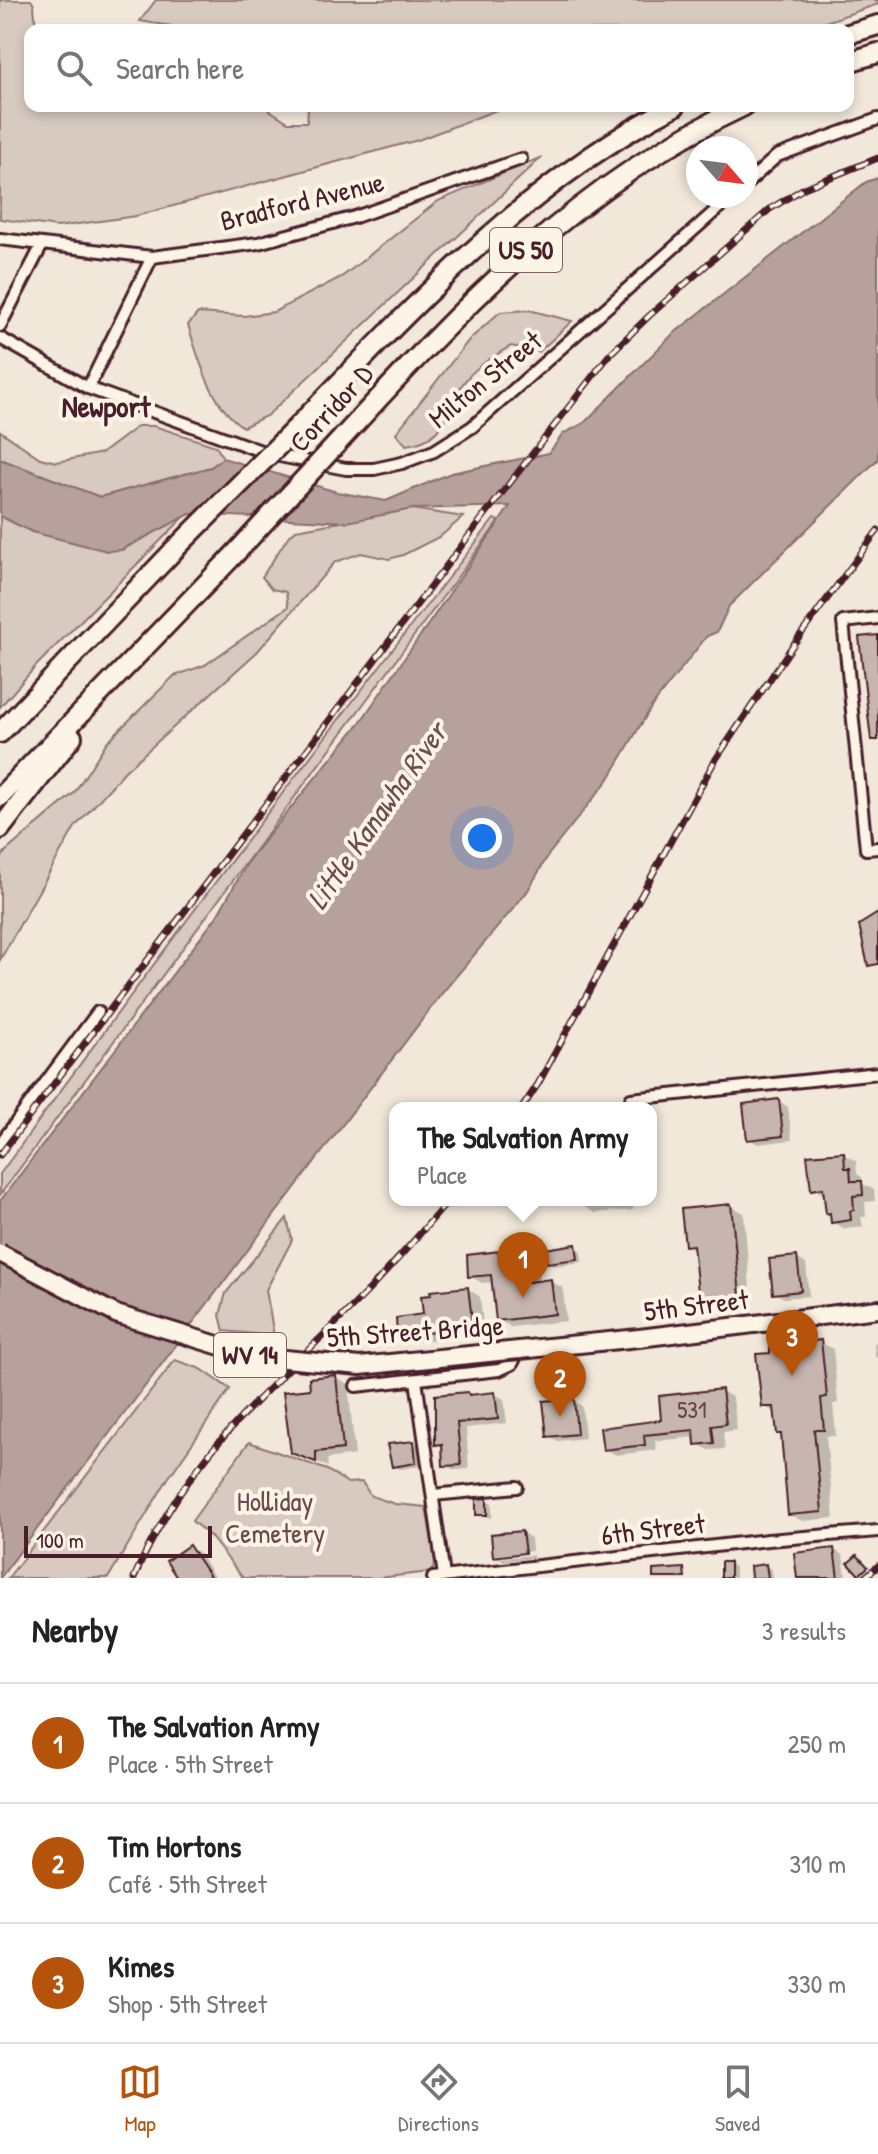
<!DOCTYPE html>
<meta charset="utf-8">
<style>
body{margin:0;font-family:"Patrick Hand",sans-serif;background:#f6f6f6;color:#222}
.compass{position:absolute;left:686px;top:136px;width:72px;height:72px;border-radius:50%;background:#fff;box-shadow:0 4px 12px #0003;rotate:118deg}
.scale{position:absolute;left:24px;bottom:20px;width:188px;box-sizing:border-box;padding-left:8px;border:4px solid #4a1f2b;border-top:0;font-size:22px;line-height:28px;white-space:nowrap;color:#4a1f2b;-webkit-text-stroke:6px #fcf5e5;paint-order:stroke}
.you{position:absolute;left:482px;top:838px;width:28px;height:28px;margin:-20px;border:6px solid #fff;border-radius:50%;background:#1a73e8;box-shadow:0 0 0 12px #1a73e833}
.badge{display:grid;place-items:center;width:52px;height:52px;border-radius:50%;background:#b45309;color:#fff;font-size:26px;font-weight:700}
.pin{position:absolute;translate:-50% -66px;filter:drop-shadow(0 2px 4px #0008)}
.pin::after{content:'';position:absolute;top:42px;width:28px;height:24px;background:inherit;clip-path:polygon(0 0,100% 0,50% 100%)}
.popup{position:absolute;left:389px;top:1102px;width:268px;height:104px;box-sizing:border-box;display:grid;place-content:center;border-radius:16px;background:#fff;filter:drop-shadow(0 2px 6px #0005);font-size:26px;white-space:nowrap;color:#767676}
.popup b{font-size:30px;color:#222}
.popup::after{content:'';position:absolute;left:50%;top:100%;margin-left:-16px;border:16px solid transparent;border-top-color:#fff}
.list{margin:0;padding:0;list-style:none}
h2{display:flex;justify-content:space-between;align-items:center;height:104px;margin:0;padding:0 32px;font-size:34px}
h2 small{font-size:26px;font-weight:400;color:#767676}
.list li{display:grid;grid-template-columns:52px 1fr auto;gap:24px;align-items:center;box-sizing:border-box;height:120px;padding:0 32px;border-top:2px solid #e0e0e0}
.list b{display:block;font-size:30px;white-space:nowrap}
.list p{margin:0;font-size:26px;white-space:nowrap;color:#767676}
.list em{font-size:26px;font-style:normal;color:#767676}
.icon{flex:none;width:44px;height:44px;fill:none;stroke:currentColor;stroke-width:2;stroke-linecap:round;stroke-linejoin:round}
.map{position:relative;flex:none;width:878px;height:1578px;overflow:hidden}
.search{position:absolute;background:#fff;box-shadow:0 4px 12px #0003;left:24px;right:24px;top:24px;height:88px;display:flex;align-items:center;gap:20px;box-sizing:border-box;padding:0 28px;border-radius:16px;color:#767676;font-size:30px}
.sheet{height:464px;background:#fff}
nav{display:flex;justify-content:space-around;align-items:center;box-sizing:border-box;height:112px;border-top:2px solid #e0e0e0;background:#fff;font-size:22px;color:#767676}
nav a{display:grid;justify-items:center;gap:4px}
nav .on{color:#b45309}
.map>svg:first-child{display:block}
</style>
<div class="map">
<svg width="878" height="1578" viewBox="0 0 878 1578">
<rect width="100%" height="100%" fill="#f1e8da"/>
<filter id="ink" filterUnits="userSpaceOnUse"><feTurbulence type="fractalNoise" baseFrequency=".0125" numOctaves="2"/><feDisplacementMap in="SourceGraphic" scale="16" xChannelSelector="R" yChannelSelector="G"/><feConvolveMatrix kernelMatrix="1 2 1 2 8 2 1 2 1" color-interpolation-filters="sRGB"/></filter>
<g filter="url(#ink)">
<!-- green -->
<g fill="#d8cac0" stroke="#917476" stroke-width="2">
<path d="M0 0H31L34 5 36 30H30V106H263L288 122H307L308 109 303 106H507L418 140 136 216 57 227 0 219Z"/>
<path d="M156 0H878V4L803 30H178L171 26 140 21Z"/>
<path d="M542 157 268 415 243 427C211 406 199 360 188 325L198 313 244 316 274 312 343 276 438 201Z"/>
<path d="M529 310 572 321 539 352 511 346C494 356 473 368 462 385 445 413 445 441 406 445L396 433 469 340 500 312Z"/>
<path d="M138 426H154L216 446 223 458 211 467 100 497 0 459V431L40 458 57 462 102 453Z"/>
<path d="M412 509 463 517 441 536 403 555 389 559 361 553 335 562 257 652 125 771 75 827 0 960V861L5 852 74 793 107 742 174 676 205 665 288 607 286 592 272 589 262 577 288 537 296 530Z"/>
<path d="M186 515 36 666 0 707V516L32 532 122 550Z"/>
<path d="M494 519 499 521 0 1195V1174C160 953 325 735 494 519Z"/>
<path d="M287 1218 292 1240 266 1290 274 1336 224 1331 220 1315 226 1293Z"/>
<path d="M175 1360 201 1369 230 1389 167 1480 108 1578H8Z"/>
<path d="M249 1442 327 1470 348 1483 362 1482 371 1496 395 1504 426 1507 436 1565 430 1572 378 1578H243L210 1536 192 1521Z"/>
</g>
<!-- water -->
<path fill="#b6a19c" stroke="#8b6d6f" stroke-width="2" d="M878 178V459L729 606 717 632 707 636 652 706 608 780 549 854 527 892 443 992 0 1578V1201L217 916 250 858 359 724 510 506 412 509 347 522 190 514 121 550 107 551 32 532 0 516V459L100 497 211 467 223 458 337 492 386 501 451 473 549 453 563 434 584 423 673 334 866 182Z"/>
<!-- shadow -->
<g fill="#0003">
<path d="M779 1101 788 1107 792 1140 758 1144 749 1139Z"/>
<path d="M843 1154 856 1161 857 1174 862 1177 863 1184 874 1190 875 1201 865 1202 866 1217H861L863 1227 845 1229 833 1222 832 1215 827 1212 826 1196 813 1188Z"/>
<path d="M584 1200H633V1210L594 1213 585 1207Z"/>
<path d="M731 1206 744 1213 751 1302 713 1307 701 1300 696 1249 687 1244Z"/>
<path d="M575 1246 581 1250 582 1262 554 1266 549 1262Z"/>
<path d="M524 1250 537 1258 539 1282 550 1281 563 1288 566 1321 511 1327 498 1320 494 1282 482 1283 470 1276Z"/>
<path d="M797 1258 806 1264 809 1296 784 1298 775 1293Z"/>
<path d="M468 1289 480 1297 484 1334 412 1342 399 1335Z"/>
<path d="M794 1340 803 1345 821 1342 833 1349 838 1403 833 1404 836 1436H826L834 1518 802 1521 790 1514 783 1435 777 1414 764 1406 772 1355Z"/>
<path d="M878 1342V1358L875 1356 874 1343Z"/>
<path d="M336 1377 348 1384 355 1455 327 1459 328 1467 293 1451 312 1391Z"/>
<path d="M722 1391 733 1398 737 1430 723 1432 725 1449 709 1450 697 1444 696 1437 655 1441 656 1450 616 1455 605 1449Z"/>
<path d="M495 1394 504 1399 507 1423 466 1428 469 1469 455 1470 445 1465 444 1447 437 1443V1397Z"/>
<path d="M573 1400 582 1406 585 1438 558 1441 548 1435Z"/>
<path d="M414 1443 419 1446 421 1466 400 1469 394 1466Z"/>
<path d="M486 1500 492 1503V1518L478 1514Z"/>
<path d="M522 1533 531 1538 532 1551 501 1554V1558L533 1555V1558L504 1561 495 1556Z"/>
<path d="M190 1548 199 1553 215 1578H180Z"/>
<path d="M834 1550 843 1555 846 1578H799Z"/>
<path d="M730 1564 735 1567V1578H723Z"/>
<path d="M766 1566 772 1570V1578H753Z"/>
</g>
<!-- building -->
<g fill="#c7b6af" stroke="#4a1f2b" stroke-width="2">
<path d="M878 635V740H871L859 637Z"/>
<path d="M878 913V964L868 966 859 925Z"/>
<path d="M779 1099 783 1136 747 1140 743 1104Z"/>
<path d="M844 1152 845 1168H850L851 1181H862L863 1195 853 1196 854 1210 850 1211 851 1220 831 1223 830 1213 826 1214 823 1188 811 1190 807 1155Z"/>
<path d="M731 1204 740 1296 699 1301 693 1245 685 1246 681 1209Z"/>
<path d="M576 1244 578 1259 547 1263 545 1249Z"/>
<path d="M525 1248 528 1282 551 1279 555 1314 496 1321 491 1275 468 1277 467 1255Z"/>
<path d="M797 1256 801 1291 773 1294 769 1259Z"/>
<path d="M468 1287 473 1328 397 1336 396 1318 423 1314 421 1296 431 1295 430 1291Z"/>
<path d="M794 1338 795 1344 821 1340 827 1397 821 1398 824 1430H814L822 1512 788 1515 781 1434H777L774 1407H762L756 1354 770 1353V1341Z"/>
<path d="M336 1375 343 1449 316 1452V1462L291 1453 283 1392 310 1389 309 1378Z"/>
<path d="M722 1389 726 1424 712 1426 714 1443 695 1445 694 1430 644 1435 645 1445 603 1450 600 1428 661 1420 659 1396Z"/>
<path d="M468 1392 469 1395 495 1392 498 1419 457 1423 461 1465 443 1466 442 1444 435 1445V1395Z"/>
<path d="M574 1398 577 1434 547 1437 543 1401Z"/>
<path d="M414 1441 416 1463 392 1467 387 1444Z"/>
<path d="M487 1498V1515H476V1499Z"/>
<path d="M522 1531 525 1553 493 1557 491 1534Z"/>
<path d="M189 1545 211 1578H177L166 1561Z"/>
<path d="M834 1548 838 1578H797L794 1553Z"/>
<path d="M857 1555 868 1567 859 1575 848 1563Z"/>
<rect x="721" y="1562" width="9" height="16"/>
<path d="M766 1564 768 1578H751L750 1566Z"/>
<path d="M684 1568 685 1578H653V1570Z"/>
</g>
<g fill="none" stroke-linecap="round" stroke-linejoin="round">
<defs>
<g id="street">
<path d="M746 184 777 156 878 119"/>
<path d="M0 239 152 257 258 243 355 217 521 159"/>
<path d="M0 326 42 245"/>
<path d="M0 338 88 388 269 454 346 469H374L402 463 434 451 472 427 732 196"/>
<path d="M88 388 152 257"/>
<path d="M878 618 843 622 866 849 878 848"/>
<path d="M631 1099 878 1073"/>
<path d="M0 1144 98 1012"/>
<path d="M416 1380 444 1576"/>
<path d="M356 1386 499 1370 512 1364 519 1350"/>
<path d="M433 1495 517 1487"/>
<path d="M433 1578 768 1540 878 1531"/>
</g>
<path id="primary" d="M519 1350 639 1338 878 1309"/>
<g id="highway">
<path d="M848 34 878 25"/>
<path d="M848 62 878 53"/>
<path d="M297 427C412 308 526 182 675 106"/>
<path d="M343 437C464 305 579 183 744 106"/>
<path d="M0 733 177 547"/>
<path d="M0 797 231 558"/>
<path d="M0 829 72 737"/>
</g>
</defs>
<!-- street casing -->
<use href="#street" stroke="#4a1f2b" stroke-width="16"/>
<!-- primary casing -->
<use href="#primary" stroke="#4a1f2b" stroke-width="22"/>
<!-- highway casing -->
<use href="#highway" stroke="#4a1f2b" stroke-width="24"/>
<!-- street -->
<use href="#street" stroke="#fcf5e5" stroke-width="10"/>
<!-- primary -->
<use href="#primary" stroke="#fcf5e5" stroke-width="16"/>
<!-- highway -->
<use href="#highway" stroke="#fcf5e5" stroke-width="18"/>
<defs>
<g id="rail">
<path d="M522 1108 538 1084 714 762 793 645 878 530"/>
<path d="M0 1155 481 520 610 354 650 315 770 209 804 188 878 158"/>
<path d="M134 1578C187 1454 268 1392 359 1300 391 1268 420 1234 449 1200"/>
<path d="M864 1578 878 1566"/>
</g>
</defs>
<!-- rail casing -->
<use href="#rail" stroke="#4a1f2b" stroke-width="7"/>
<!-- rail -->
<use href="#rail" stroke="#fcf5e5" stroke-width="4" stroke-dasharray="12" stroke-linecap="butt"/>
<defs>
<path id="primary-bridge" d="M0 1253 116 1314 253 1356 360 1366 519 1350"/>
<g id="highway-bridge">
<path d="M177 547 297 427"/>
<path d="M231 558 343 437"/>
</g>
</defs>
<!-- primary-bridge casing -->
<use href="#primary-bridge" stroke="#4a1f2b" stroke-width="22" stroke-linecap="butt"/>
<!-- highway-bridge casing -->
<use href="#highway-bridge" stroke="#4a1f2b" stroke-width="24" stroke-linecap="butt"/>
<!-- primary-bridge -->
<use href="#primary-bridge" stroke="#fcf5e5" stroke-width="16"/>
<!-- highway-bridge -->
<use href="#highway-bridge" stroke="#fcf5e5" stroke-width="18"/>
</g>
</g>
<g text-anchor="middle" stroke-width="8" stroke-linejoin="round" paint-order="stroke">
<!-- number labels -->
<g font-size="24" fill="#69454c">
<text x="692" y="1418">531</text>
</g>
<!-- shield labels -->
<g fill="#fcf5e5" stroke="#7f5f63" stroke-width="2">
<rect x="490" y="228" width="72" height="44" rx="6"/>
<rect x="214" y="1333" width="72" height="44" rx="6"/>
</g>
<g font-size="26" font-weight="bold" fill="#4a1f2b">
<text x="526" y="259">US 50</text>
<text x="250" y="1364">WV 14</text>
</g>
<!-- street labels -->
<g font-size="28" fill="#4a1f2b" stroke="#fcf5e5">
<text transform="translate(302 201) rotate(-14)" y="10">Bradford Avenue</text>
<text transform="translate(485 379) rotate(-39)" y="10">Milton Street</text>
<text transform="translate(331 408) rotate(-47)" y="10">Corridor D</text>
<text transform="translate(696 1305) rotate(-7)" y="10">5th Street</text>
<text transform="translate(415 1331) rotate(-4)" y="10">5th Street Bridge</text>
<text transform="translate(653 1529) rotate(-7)" y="10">6th Street</text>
</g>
<!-- park labels -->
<g font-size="28" fill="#6e4a50" stroke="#fcf5e5">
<text x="275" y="1511">Holliday<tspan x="275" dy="32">Cemetery</tspan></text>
</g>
<!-- neighbourhood labels -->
<g font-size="30" font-weight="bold" fill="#4a1f2b" stroke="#fcf5e5">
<text x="106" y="417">Newport</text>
</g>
<!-- water labels -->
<g font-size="30" font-style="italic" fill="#704c53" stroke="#fcf5e5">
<text transform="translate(377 816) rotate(-55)" y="10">Little Kanawha River</text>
</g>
</g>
</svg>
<svg class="compass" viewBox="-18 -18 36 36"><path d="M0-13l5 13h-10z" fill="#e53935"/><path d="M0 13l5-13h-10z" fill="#767676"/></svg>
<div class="scale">100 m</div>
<div class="you"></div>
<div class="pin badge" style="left:523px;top:1298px">1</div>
<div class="popup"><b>The Salvation Army</b>Place</div>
<div class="pin badge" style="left:560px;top:1417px">2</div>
<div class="pin badge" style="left:792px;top:1376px">3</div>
<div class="search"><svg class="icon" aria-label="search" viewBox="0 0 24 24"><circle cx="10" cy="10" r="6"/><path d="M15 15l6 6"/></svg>Search here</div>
</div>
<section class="sheet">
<h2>Nearby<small>3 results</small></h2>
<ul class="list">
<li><span class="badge">1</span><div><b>The Salvation Army</b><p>Place · 5th Street</p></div><em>250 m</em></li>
<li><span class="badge">2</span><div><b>Tim Hortons</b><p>Café · 5th Street</p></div><em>310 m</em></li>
<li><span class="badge">3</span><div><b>Kimes</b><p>Shop · 5th Street</p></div><em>330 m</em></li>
</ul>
</section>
<nav>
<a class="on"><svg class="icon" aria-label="map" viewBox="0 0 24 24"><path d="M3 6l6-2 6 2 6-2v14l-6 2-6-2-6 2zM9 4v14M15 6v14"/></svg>Map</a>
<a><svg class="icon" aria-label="directions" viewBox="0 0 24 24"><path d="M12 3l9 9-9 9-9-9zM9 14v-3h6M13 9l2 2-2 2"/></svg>Directions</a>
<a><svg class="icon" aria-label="saved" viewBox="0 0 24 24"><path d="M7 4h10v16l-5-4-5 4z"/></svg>Saved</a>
</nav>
